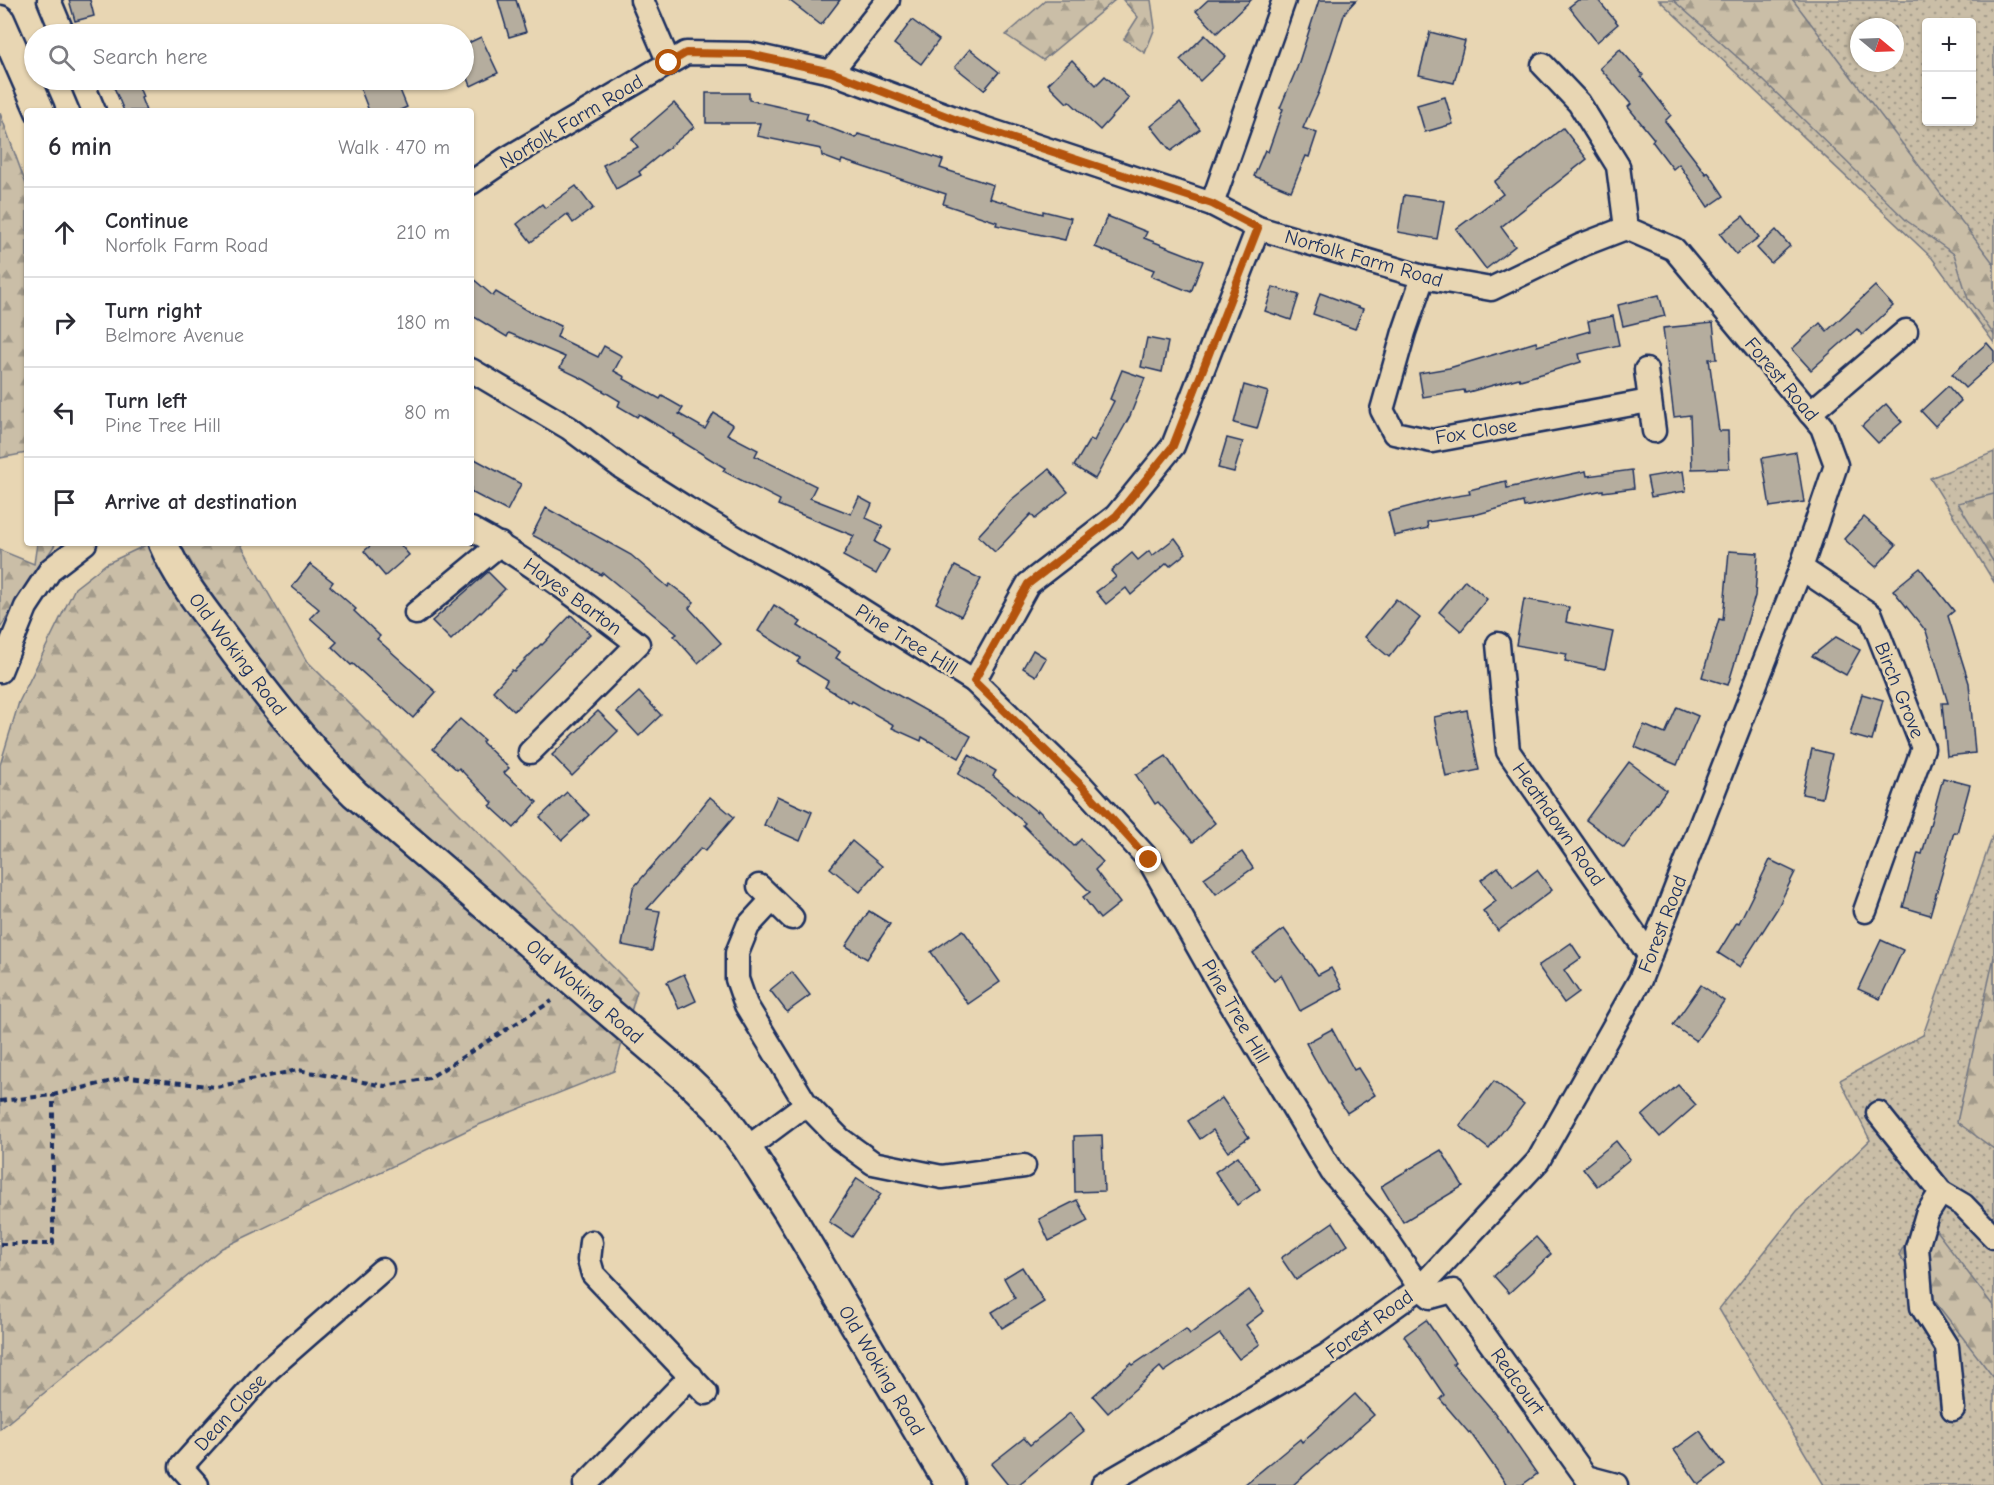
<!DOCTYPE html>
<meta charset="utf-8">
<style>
body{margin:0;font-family:"Comic Neue",sans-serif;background:#f2f2f3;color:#2b2b33}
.controls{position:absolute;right:18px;top:18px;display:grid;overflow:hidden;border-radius:6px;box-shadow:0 2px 4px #0004}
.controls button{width:54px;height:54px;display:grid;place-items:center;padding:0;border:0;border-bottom:2px solid #e1e1e2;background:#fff;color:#2b2b33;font:30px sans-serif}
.compass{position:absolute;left:1850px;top:18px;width:54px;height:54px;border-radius:50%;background:#fff;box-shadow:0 2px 4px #0004;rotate:109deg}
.stop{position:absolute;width:18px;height:18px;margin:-14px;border:4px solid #b45309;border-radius:50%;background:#fff}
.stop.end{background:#b45309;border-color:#fff;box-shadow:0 2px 6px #0008}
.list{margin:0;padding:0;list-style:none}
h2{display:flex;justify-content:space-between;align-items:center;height:78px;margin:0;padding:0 24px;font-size:26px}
h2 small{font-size:20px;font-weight:400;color:#7c7c81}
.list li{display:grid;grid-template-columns:39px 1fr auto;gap:18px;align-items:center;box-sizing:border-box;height:90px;padding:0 24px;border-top:2px solid #e1e1e2}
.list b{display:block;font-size:22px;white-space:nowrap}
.list p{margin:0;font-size:20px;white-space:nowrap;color:#7c7c81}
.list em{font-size:20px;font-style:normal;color:#7c7c81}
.icon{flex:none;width:33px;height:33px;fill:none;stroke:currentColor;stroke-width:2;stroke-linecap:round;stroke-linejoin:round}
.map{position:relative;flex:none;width:1994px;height:1485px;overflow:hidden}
.search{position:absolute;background:#fff;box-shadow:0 2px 4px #0004;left:24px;top:24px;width:450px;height:66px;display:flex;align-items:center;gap:15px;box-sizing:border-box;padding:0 21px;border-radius:33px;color:#7c7c81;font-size:22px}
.panel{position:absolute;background:#fff;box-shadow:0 2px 4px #0004;left:24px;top:108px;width:450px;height:438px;border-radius:6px}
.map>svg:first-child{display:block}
</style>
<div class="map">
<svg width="1994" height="1485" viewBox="0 0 1994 1485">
<defs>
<pattern id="green-dots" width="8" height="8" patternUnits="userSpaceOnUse" patternTransform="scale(1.5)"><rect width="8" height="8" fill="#cabea7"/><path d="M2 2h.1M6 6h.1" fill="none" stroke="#a39b8b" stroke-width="1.8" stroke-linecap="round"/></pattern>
<pattern id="forest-firs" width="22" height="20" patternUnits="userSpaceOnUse" patternTransform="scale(1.5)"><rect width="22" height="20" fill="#cabea7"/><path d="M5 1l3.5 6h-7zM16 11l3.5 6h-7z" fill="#a39b8b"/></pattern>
</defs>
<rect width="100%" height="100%" fill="#e8d6b3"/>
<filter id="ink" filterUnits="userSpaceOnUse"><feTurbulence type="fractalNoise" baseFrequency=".0167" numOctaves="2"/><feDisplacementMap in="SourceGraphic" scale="12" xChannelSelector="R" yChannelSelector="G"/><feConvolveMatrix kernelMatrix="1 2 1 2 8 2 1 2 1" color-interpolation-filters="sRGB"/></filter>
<g filter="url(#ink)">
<!-- green -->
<g fill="url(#green-dots)" stroke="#727682" stroke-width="1.5" fill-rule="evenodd">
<path d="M1659 0H1994V343L1932 258ZM1926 22H1972V122H1926ZM1859 27H1895V63H1859Z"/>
<path d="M1994 452V582L1930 478Z"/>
<path d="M1994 832V1485H1824L1719 1309 1797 1211 1870 1140 1840 1080 1923 1035Z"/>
</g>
<!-- forest -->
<g fill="url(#forest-firs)" stroke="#727682" stroke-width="1.5">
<path d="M1046 0H1115L1043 60 1006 35Z"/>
<path d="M1123 0H1151L1155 28 1145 53 1124 39 1138 17Z"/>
<path d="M1673 0H1793L1994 264V335L1968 299 1954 254 1907 221 1762 79Z"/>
<path d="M0 113 27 187V453L0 458Z"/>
<path d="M1994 494V563L1958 503Z"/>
<path d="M37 543H56L0 628V550L34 564Z"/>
<path d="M150 543H240L306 660 637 991 614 1071 476 1126 222 1248 0 1429V765L19 702 75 588 106 564Z"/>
<path d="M1994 957V1149L1957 1122Z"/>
<path d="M1922 1212 1994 1307V1378L1899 1255Z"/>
</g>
<!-- building -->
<g fill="#b5ad9e" stroke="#1b2f5e" stroke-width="1.5">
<path d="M69 0H90L94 16 75 21Z"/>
<path d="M498 0H516L526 32 509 37Z"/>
<path d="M789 0H840L821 25Z"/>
<path d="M1208 0H1251L1217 33 1196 11Z"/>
<path d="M1319 0H1356L1345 12 1319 92 1303 128 1317 133 1309 157 1306 156 1291 191 1254 176 1265 150 1268 152 1283 109 1280 108 1297 68Z"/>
<path d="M1578 0H1598L1618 24 1597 42 1569 7Z"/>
<path d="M912 20 939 40 921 64 894 44Z"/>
<path d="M1430 32 1465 41 1454 83 1419 75Z"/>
<path d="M1205 35 1226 56 1200 81 1180 60Z"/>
<path d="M481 37 498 73 471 86 464 68V45Z"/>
<path d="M970 49 999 72 984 90 955 67Z"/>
<path d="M1620 49 1643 75 1641 77 1671 115 1665 121 1706 174 1708 172 1724 196 1708 207 1679 164 1673 169 1652 141 1654 139 1628 107 1631 104 1600 68Z"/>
<path d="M1072 60 1096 85 1105 76 1129 98 1100 130 1069 101 1067 103 1048 84Z"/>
<path d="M111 80H136L143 97 141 98 146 111H124Z"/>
<path d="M357 80H396L407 107 398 111H369Z"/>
<path d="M706 93H749V100L808 113 806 119 856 138 858 134 908 148 943 160 940 168 993 185 989 198 1043 214V211L1071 218 1065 240 996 225 997 222 943 204 946 194 842 160 841 163 822 156 821 149 757 136 760 123H706Z"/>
<path d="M1445 97 1453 124 1425 132 1417 105Z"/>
<path d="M674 103 694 127 639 172 641 175 616 189 603 165 638 147 632 139Z"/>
<path d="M1180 103 1200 129 1171 151 1151 126Z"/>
<path d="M1563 128 1587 159 1501 227 1515 246 1486 269 1456 229 1503 194 1494 182Z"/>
<path d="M576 186 593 208 573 223 567 214 531 242 517 224 542 204 545 208Z"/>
<path d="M1404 195 1444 201 1437 239 1398 232Z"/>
<path d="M1107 216 1147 232 1144 238 1203 261 1191 292 1151 276 1154 270 1095 247Z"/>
<path d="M1743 216 1759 237 1736 254 1720 234Z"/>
<path d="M1776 230 1790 246 1771 263 1757 248Z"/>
<path d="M471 277 493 296 496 292 526 310 561 326 557 337 598 357 604 346 622 356 614 371 625 377 624 379 660 399 662 396 683 408 679 414 705 429 714 413 733 425 727 434 758 450 755 456 816 486 810 498 851 514 859 497 872 504 866 518 883 526 875 542 889 550 876 574 843 556 854 536 778 505 780 500 723 471 725 468 673 436 674 435 639 414 637 417 618 406 620 401 585 380 560 368 565 357 509 333 507 337 471 315Z"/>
<path d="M1875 286 1893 306 1862 335 1857 329 1811 370 1792 349 1820 323 1827 331Z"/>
<path d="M1273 287 1299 295 1291 320 1265 311Z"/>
<path d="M1320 293 1363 309 1355 329 1313 314Z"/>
<path d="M1659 295 1665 316 1623 326 1618 305Z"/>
<path d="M1613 316 1619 345 1579 354 1581 362 1545 373 1520 380 1519 378 1465 393 1464 390 1423 397 1419 373 1449 368 1536 342 1537 346 1590 331 1588 321Z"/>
<path d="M1713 323 1717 359H1709L1719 431H1728L1729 468 1692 469 1690 415 1674 417 1663 328Z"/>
<path d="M1147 338 1168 342 1162 372 1141 367Z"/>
<path d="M1987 343 1994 351V362L1965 388 1952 374Z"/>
<path d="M1122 370 1145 378 1130 416 1095 479 1074 466 1090 439 1094 441 1114 401 1110 399Z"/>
<path d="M1244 385 1268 392 1257 429 1234 423Z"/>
<path d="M1948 386 1961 401 1935 426 1921 411Z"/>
<path d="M1886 404 1902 422 1878 443 1862 426Z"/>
<path d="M1227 438 1243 442 1234 472 1218 468Z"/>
<path d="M1796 452 1804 502 1770 507 1762 458Z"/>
<path d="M471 457 521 484 507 511 471 492Z"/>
<path d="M1049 469 1068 492 1035 519 1031 514 995 552 978 536 1011 500Z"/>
<path d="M1632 470 1634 488 1603 492V490L1524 507 1523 502 1478 514 1427 522 1428 528 1394 536 1388 512 1438 499 1470 494 1469 490 1506 481 1507 488 1586 471 1587 476Z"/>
<path d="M1683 471 1686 491 1651 497 1647 477Z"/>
<path d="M546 508 631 555 668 587 670 584 694 602 689 608 721 643 698 663 674 636 677 634 603 573 601 575 565 552 532 535Z"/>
<path d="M1864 517 1896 545 1876 567 1844 539Z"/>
<path d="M1175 538 1186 553 1170 566 1167 563 1131 595 1126 588 1106 604 1096 592 1116 577 1111 571 1132 553 1138 560 1149 551 1152 556Z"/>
<path d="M374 543H399L409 555 385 576 364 551Z"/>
<path d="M1729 551 1758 553 1755 596 1728 685 1702 677 1719 619 1723 620Z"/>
<path d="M310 564 333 582 330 586 356 609 354 611 380 636 377 639 436 692 413 718 353 664 351 665 332 647 337 642 310 618 319 609 292 587Z"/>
<path d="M955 566 981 579 961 616 936 603Z"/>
<path d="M1920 568 1954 611 1948 616 1969 683 1975 753 1947 756 1942 703H1948L1926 631 1893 590Z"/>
<path d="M488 572 505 589 481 613 480 612 451 640 432 621Z"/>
<path d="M1465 580 1487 599 1461 631 1439 612Z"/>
<path d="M1396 599 1420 618 1389 657 1365 637Z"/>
<path d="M1524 599 1569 607 1566 622 1613 632 1605 669 1565 661 1567 654 1516 645Z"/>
<path d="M774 605 801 622 798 626 840 652 836 658 880 685 971 736 959 758 922 737 921 741 892 728 894 725 852 701 851 703 825 687 828 681 797 662 800 658 758 631Z"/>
<path d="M571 615 590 634 514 711 493 691 512 670 514 671 541 644 542 645Z"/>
<path d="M1836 637 1860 650 1846 675 1812 656Z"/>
<path d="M1033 650 1046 658 1036 676 1023 668Z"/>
<path d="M639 692 661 715 639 736 617 712Z"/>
<path d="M1862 694 1883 700 1872 741 1850 735Z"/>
<path d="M1677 707 1698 716 1677 765 1635 747 1644 725 1665 734Z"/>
<path d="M1467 710 1479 770 1446 777 1434 717Z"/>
<path d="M598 711 618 731 572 776 552 755Z"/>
<path d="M460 719 484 740 482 742 509 768 504 773 537 802 514 828 490 806 493 803 459 768 457 770 433 749Z"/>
<path d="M1812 749 1832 754 1822 798 1802 794Z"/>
<path d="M969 755 996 771 993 776 1037 812 1038 810 1074 846 1081 839 1103 862 1095 870 1120 903 1100 919 1083 897 1090 892 1023 825 1025 823 991 794 958 774Z"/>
<path d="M1166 756 1193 796 1215 823 1193 842 1158 802 1155 804 1136 775Z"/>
<path d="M1629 762 1666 790 1624 848 1586 820Z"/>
<path d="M1943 778 1970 785 1957 833 1954 832 1930 915 1903 907 1918 853 1922 854Z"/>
<path d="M567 792 589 815 562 840 540 817Z"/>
<path d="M777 796 812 812 800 841 764 825Z"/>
<path d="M710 797 734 817 705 851 701 848 647 909 660 911 652 951 622 945 633 888 682 832Z"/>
<path d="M852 841 882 866 860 892 830 868Z"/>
<path d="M1242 852 1253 868 1216 894 1204 878Z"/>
<path d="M1770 860 1795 872 1777 909 1740 967 1718 953 1737 922 1739 923Z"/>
<path d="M1498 867 1513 888 1537 870 1552 890 1498 931 1483 911 1496 901 1481 880Z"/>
<path d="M869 911 890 924 867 959 846 946Z"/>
<path d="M1284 929 1318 975 1331 968 1342 988 1300 1011 1281 975 1274 981 1253 953Z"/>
<path d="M963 930 1000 982 968 1004 931 952Z"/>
<path d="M1881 940 1903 950 1880 999 1858 989Z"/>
<path d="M1571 943 1581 958 1564 970 1579 992 1564 1003 1538 966Z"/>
<path d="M792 972 810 995 787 1012 770 990Z"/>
<path d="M684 974 696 1001 679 1009 667 982Z"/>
<path d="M1701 985 1724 1001 1696 1041 1673 1025Z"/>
<path d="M1332 1029 1354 1070 1358 1068 1375 1095 1347 1113 1324 1076 1306 1043Z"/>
<path d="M1494 1081 1524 1104 1489 1149 1460 1126Z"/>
<path d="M1678 1085 1696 1105 1660 1137 1642 1116Z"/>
<path d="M1222 1098 1249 1137 1228 1152 1213 1130 1200 1139 1188 1121Z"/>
<path d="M1102 1135 1104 1191 1075 1192 1074 1136Z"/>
<path d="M1616 1141 1630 1159 1597 1186 1583 1168Z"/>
<path d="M1441 1150 1463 1186 1403 1222 1381 1186Z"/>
<path d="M1238 1156 1260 1189 1237 1205 1215 1172Z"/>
<path d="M857 1178 881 1194 852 1237 829 1222Z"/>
<path d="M1077 1200 1088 1221 1049 1241 1039 1219Z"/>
<path d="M1333 1222 1348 1245 1296 1280 1281 1258Z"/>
<path d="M1536 1237 1551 1254 1509 1293 1494 1276Z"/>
<path d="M1022 1267 1044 1302 1002 1328 992 1312 1015 1298 1004 1278Z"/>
<path d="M1249 1290 1264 1311 1246 1325 1260 1344 1239 1359 1220 1334 1164 1372 1160 1367 1108 1413 1093 1396 1131 1363 1133 1365 1186 1329 1190 1334Z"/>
<path d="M1426 1320 1455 1362 1453 1364 1494 1412 1537 1474 1522 1485H1507L1470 1432 1469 1433 1440 1399 1444 1395 1404 1336Z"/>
<path d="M1355 1394 1374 1415 1293 1485H1244L1300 1439 1302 1442Z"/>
<path d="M1070 1413 1084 1431 1018 1485H1008L991 1464 1024 1438 1030 1445Z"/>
<path d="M1700 1431 1725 1465 1699 1485 1674 1450Z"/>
</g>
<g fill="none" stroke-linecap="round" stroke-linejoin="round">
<defs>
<g id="minor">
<path d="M49 0 63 34"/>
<path d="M642 0 669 63"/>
<path d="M1543 65 1579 103 1618 166 1626 228"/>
<path d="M831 72 888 0"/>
<path d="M81 80 94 111"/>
<path d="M471 183 506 159 686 53 749 54 831 72 962 121 1212 204 1258 228 1423 277 1491 289 1582 245 1626 228"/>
<path d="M1212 204 1284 0"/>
<path d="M1423 277 1404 332 1382 410 1394 433 1432 441 1649 401"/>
<path d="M471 370 569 428 621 467 686 508 743 542 817 582 974 681 1082 786 1149 860 1219 984 1332 1172 1378 1226 1420 1288 1431 1297 1453 1291 1586 1477 1616 1485"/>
<path d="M1646 370 1654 431"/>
<path d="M1810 413 1906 331"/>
<path d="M471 529C531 561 584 603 638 644L530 752"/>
<path d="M1801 568 1871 615 1923 748 1865 911"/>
<path d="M416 613 500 544"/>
<path d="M1498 644 1508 751 1650 956"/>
<path d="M0 671 26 607 51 569 85 543"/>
<path d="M974 681 1028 584 1116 516 1173 446 1258 228"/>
<path d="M759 886 792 918"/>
<path d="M772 900 748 926 737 953V979L746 1005 806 1104 840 1139 873 1163 942 1177 1024 1166"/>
<path d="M1878 1113 1941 1192 1963 1205 1994 1237"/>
<path d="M747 1148 806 1104"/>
<path d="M1941 1192 1927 1214 1917 1248 1922 1307 1947 1347 1953 1409"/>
<path d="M591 1242 589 1260 593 1274 706 1393"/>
<path d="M197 1485 181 1467 269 1369 382 1270"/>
<path d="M585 1485 691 1376"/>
<path d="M1103 1485 1327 1355 1420 1288 1538 1161 1640 980 1801 568 1836 465 1822 427 1674 249 1626 228"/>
</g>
<g id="major">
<path d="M0 20 40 111"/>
<path d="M163 543C177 576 199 604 220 632 261 688 305 745 355 794L687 1079 718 1109 747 1148 789 1213 950 1485"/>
</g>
</defs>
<!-- minor casing -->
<use href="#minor" stroke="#1b2f5e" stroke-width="27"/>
<!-- major casing -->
<use href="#major" stroke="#1b2f5e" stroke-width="33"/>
<!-- path -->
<g stroke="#1b2f5e" stroke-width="4" stroke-dasharray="6 4.5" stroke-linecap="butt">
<path d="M0 1101 53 1095 129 1077 216 1087 298 1070 385 1086 429 1078 552 1001"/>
<path d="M0 1244H53V1095"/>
</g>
<!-- minor -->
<use href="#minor" stroke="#e8d6b3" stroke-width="22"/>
<!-- major -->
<use href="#major" stroke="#e8d6b3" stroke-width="28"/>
</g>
</g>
<g fill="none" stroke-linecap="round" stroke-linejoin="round" filter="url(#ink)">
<!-- route -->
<path stroke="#b45309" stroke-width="8" d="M669 63 686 53 749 54 831 72 962 122 1212 204 1258 228 1173 446 1116 516 1028 584 974 681 1082 786 1149 860"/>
</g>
<g text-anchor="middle" stroke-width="5" stroke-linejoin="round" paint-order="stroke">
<!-- street labels -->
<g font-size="20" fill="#1b2f5e" stroke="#e8d6b3">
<text transform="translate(571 121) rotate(-31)" y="7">Norfolk Farm Road</text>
<text transform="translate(1364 258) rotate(16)" y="7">Norfolk Farm Road</text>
<text transform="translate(1782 379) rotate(50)" y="7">Forest Road</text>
<text transform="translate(1476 431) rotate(-9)" y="7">Fox Close</text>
<text transform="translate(573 596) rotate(36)" y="7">Hayes Barton</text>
<text transform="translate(907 639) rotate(32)" y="7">Pine Tree Hill</text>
<text transform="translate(238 654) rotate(53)" y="7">Old Woking Road</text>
<text transform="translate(1900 690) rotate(68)" y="7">Birch Grove</text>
<text transform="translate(1559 824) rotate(55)" y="7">Heathdown Road</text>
<text transform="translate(1662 924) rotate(-69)" y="7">Forest Road</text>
<text transform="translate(585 991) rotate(41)" y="7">Old Woking Road</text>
<text transform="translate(1236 1011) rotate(60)" y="7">Pine Tree Hill</text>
<text transform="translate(1369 1324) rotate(-36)" y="7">Forest Road</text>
<text transform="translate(882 1370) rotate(59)" y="7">Old Woking Road</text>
<text transform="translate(1518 1381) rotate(54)" y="7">Redcourt</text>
<text transform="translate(230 1412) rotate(-48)" y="7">Dean Close</text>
</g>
</g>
</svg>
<div class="controls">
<button>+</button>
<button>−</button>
</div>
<svg class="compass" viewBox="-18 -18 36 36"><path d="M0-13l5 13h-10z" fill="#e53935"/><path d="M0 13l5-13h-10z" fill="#7c7c81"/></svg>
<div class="stop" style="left:669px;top:63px"></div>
<div class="stop end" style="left:1149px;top:860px"></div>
<div class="search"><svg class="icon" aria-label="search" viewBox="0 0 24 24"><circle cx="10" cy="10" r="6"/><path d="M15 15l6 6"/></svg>Search here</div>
<section class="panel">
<h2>6 min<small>Walk · 470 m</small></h2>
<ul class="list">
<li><svg class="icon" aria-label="ahead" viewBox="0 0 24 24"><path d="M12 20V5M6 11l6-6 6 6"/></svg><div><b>Continue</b><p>Norfolk Farm Road</p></div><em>210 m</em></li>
<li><svg class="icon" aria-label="right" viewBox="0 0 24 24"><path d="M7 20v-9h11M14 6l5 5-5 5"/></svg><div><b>Turn right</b><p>Belmore Avenue</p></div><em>180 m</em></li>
<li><svg class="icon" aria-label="left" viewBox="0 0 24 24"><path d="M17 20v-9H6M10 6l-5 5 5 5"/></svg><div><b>Turn left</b><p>Pine Tree Hill</p></div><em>80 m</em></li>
<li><svg class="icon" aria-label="arrive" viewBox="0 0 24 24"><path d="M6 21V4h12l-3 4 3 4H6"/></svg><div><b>Arrive at destination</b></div></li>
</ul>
</section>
</div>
